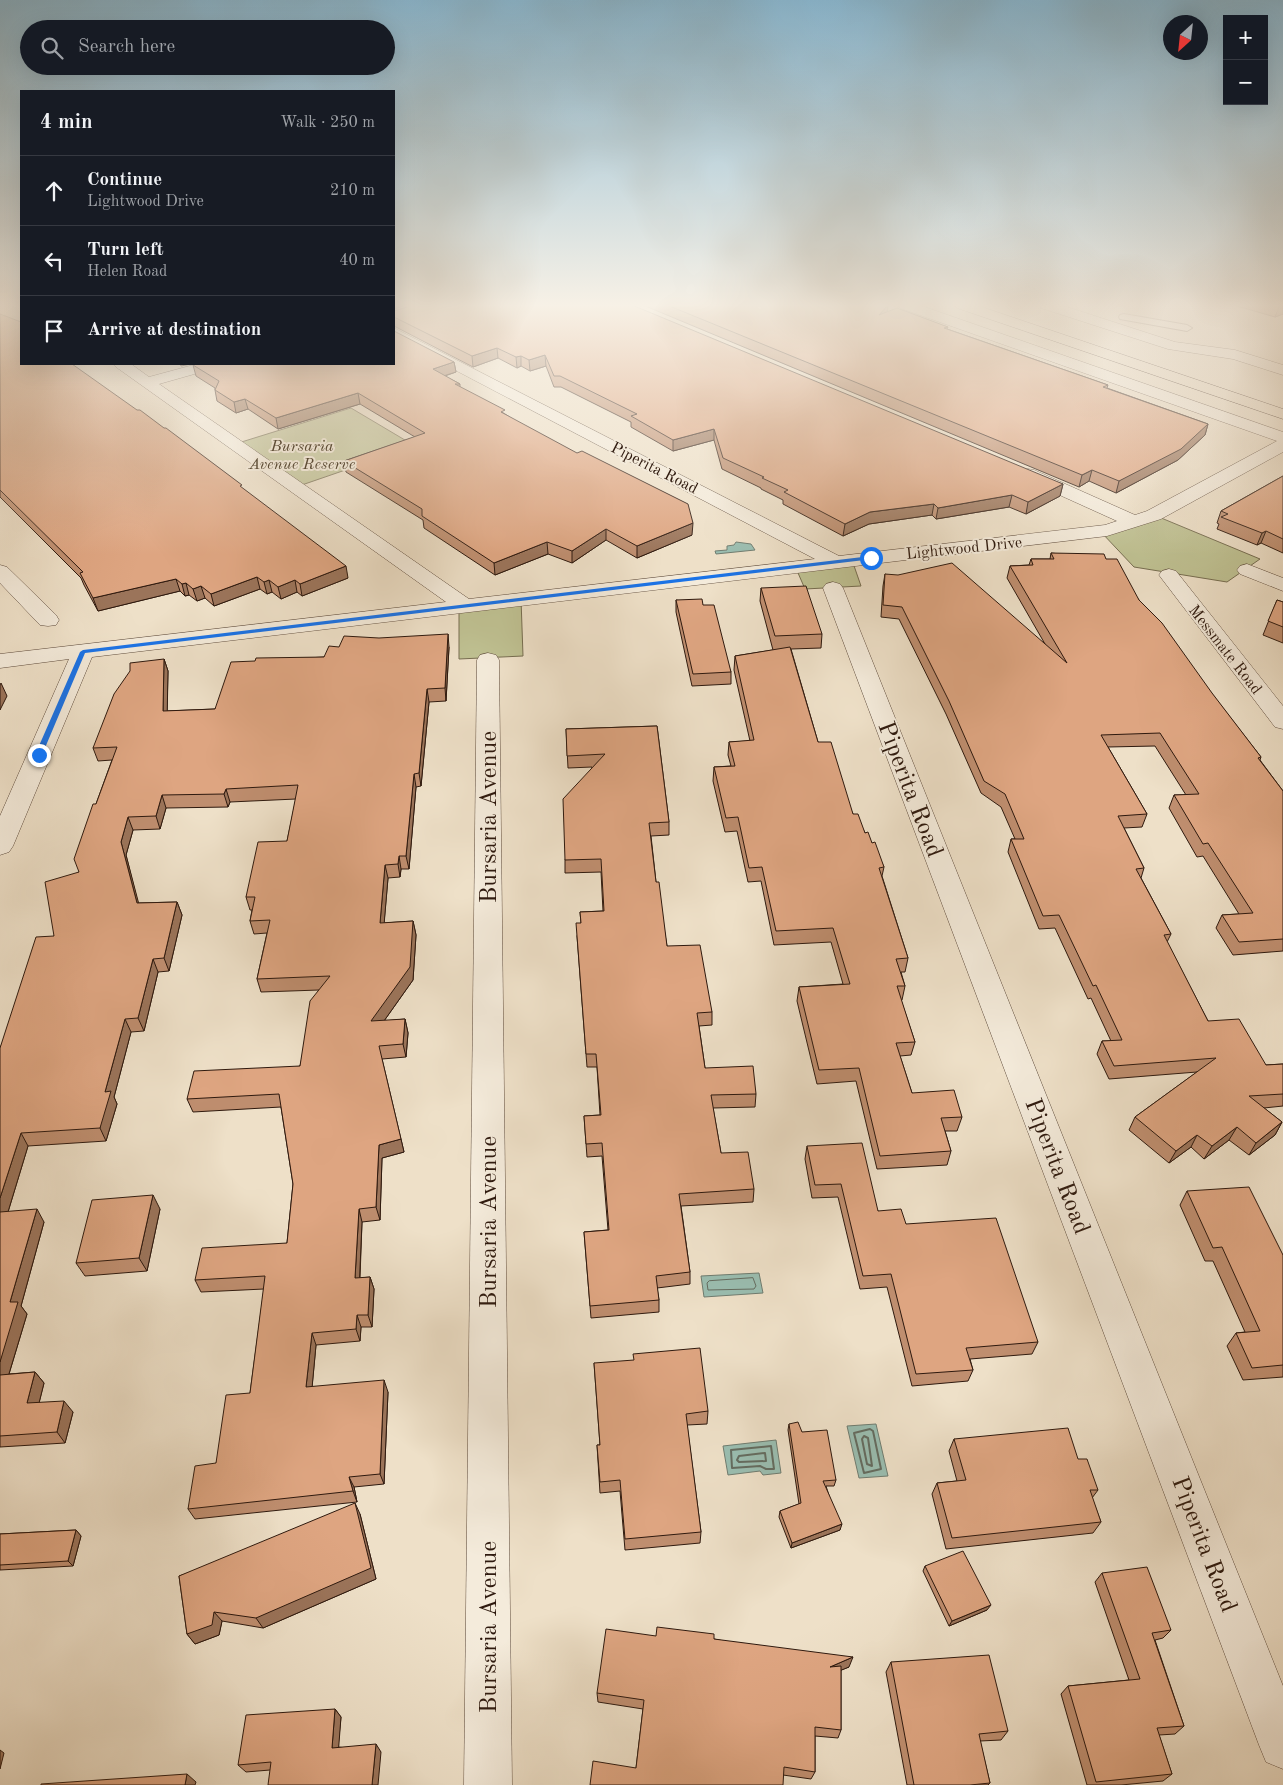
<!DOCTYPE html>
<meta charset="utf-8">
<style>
body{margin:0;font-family:"Old Standard TT",serif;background:#242831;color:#f1f3f6}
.controls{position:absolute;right:15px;top:15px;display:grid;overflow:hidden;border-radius:0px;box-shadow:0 5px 20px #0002}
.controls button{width:45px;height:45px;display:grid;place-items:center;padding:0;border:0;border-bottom:1px solid #363941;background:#171b24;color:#f1f3f6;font:25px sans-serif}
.compass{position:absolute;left:1163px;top:15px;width:45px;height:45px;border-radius:50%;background:#171b24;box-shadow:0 5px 20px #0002;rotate:207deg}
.stop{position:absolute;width:15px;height:15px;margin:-11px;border:4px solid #1a73e8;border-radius:50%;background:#fff}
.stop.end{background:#1a73e8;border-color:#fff;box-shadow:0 1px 5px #0008}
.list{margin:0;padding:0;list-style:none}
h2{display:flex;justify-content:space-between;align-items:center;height:65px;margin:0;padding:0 20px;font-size:21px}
h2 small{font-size:16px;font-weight:400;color:#9ea1a6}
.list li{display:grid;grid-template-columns:32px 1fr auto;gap:15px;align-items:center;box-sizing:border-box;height:70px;padding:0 20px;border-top:1px solid #363941}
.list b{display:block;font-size:19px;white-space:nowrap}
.list p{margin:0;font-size:16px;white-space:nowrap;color:#9ea1a6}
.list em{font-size:16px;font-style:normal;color:#9ea1a6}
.icon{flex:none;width:28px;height:28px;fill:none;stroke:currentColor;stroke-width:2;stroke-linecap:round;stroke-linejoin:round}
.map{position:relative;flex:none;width:1283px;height:1785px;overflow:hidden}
.search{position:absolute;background:#171b24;box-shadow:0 5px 20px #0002;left:20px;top:20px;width:375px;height:55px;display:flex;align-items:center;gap:12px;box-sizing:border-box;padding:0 18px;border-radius:28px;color:#9ea1a6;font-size:19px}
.panel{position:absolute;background:#171b24;box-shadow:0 5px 20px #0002;left:20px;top:90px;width:375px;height:275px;border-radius:0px}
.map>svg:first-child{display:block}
</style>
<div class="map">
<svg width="1283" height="1785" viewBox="0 0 1283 1785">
<rect width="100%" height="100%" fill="#eee0c8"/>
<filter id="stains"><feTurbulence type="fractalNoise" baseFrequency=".004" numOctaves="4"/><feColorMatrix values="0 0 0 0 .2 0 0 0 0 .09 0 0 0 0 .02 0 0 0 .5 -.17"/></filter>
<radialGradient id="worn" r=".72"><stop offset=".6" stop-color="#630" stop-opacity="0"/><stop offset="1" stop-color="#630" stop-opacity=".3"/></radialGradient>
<!-- green -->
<g fill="#bfc192" stroke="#766d50">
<path d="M351 408 415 446 296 487 235 444Z"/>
<path d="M1154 515 1260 559 1227 582 1134 567 1101 532Z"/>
<path d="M852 560 861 586 805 589 795 566Z"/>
<path d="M521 599 523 656 459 659V606Z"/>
</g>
<!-- water -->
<g fill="#9abeb1" stroke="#6f7c70">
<path d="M736 542 751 544 755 550 716 554 715 551 727 550V546L734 545Z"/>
<path d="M759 1273 763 1293 704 1297 701 1276Z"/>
<path d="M876 1424 888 1476 859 1478 847 1426Z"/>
<path d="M776 1440 781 1473 763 1475 760 1471 728 1475 723 1446Z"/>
</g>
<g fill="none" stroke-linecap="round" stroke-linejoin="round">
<!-- shore-far1 -->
<path stroke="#646c60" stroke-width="1" d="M753 1278 756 1286 754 1289 708 1290 707 1283 709 1281Z"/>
<!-- shore -->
<g stroke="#646c60" stroke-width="2">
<path d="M870 1429 873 1431 881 1469 864 1473 854 1433Z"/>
<path d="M864 1436 868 1438 872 1466 867 1464 862 1439Z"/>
<path d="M771 1446 774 1469H766L760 1466 732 1468 731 1450Z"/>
<path d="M765 1453 766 1461 739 1462 737 1460 739 1456Z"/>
</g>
<defs>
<path id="service" d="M1124 314 1187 325 1192 328 1187 331 1120 319 1119 317 1120 315Z"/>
<g id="minor">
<path d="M898 305H919L1283 432V452L1161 519 1107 536 92 657 13 846 9 852 0 855V816L69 659 0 668V654L446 602 116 367 114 364H131L149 377 197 364H221L219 367 159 384 469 599 815 559 394 338V328L839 556 1105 525 1117 521 1022 478 1019 474 1022 470 1028 469 1034 470 1135 515 1147 511 1277 441 900 308Z"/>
<path d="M1039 305H1061L1175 342 1235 350 1283 365V375L1233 359 1168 349 1041 308Z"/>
<path d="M1247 564 1283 578V591L1240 574 1237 570 1240 566Z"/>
<path d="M0 565 7 567 56 615 59 620 56 625 48 626 40 625 0 583Z"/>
<path d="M1169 569 1176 571 1283 706V729L1275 727 1162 579 1159 575 1162 571Z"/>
<path d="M833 582 840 584 843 588 1283 1686V1769L1266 1762 1259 1745 823 588 826 584Z"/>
<path d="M488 653 496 655 499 660 512 1785H464L477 660 480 655Z"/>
</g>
<path id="trunk" d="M955 305H976L1283 409V419L957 308Z"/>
</defs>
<!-- service casing -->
<use href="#service" stroke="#5e4b3c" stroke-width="2"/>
<!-- minor casing -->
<use href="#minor" stroke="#5e4b3c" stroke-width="1"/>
<!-- trunk casing -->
<use href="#trunk" stroke="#2e190e" stroke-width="1"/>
<!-- service -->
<use href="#service" fill="#f4ebdb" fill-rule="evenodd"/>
<!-- minor -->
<use href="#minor" fill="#f4ebdb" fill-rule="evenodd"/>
<!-- trunk -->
<use href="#trunk" fill="#eee0c8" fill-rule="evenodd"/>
</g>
<!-- wall -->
<g fill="#bf8e6f" stroke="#2e190e">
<path d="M643 305H888L887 312 948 327 947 329 1108 385 1107 388 1208 424 1205 435 1178 460 1116 493 1089 481 1079 487Z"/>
<path d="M1237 305H1283V314L1275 317 1237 306Z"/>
<path d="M394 311 1063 484 1060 496 1026 514 1009 507 936 519 932 515 869 524 843 536 783 504V500L761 489V488L722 469 714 440 673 451 631 427V422L561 387H554L546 366 530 371 521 366 517 368 498 358 473 367 394 326Z"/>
<path d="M0 314 21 364 243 489 348 578 302 596 297 592 281 599 272 592 267 594 260 589 214 606 205 598 197 601 189 595 185 596 180 591 98 611 84 585 81 578 0 497Z"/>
<path d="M454 362 456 372 445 376 460 384V387L505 414 692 535 637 558 606 540 572 563 548 554 495 575 424 528 423 520 346 472 344 461 415 437 360 404 278 429 248 409 236 413 217 401 215 390V388L196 376 193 365Z"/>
<path d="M1283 476V553L1261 543 1257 545 1217 529 1219 524 1217 523 1221 511Z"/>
<path d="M1051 553 1106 559 1139 600 1261 757 1260 760 1283 791V951L1233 955 1216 928 1222 915 1239 914 1203 856 1197 857 1169 808 1174 795H1186L1155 746 1108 747 1147 814 1142 827 1124 828 1144 868 1141 878 1171 934 1167 942 1208 1021 1266 1065 1283 1064V1106L1264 1108 1282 1122 1275 1135 1249 1155 1229 1140 1204 1159 1191 1147 1169 1163 1129 1130 1135 1117 1197 1072 1109 1079 1097 1054 1102 1041H1111L1091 998 1088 999 1055 928 1039 929 1008 852 1011 839H1015L1001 807 981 793 946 714 899 619 881 617 883 586 885 574 1045 644 1007 578 1010 566 1029 565 1031 559H1050Z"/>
<path d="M761 588 822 634 821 648 791 649 818 742 853 814 872 843 884 867 882 876 908 958 905 972H901L905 986 902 1000H901L915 1042 911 1055 900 1056 912 1093 962 1117 957 1131H945L951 1151 947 1165 877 1169 856 1081 817 1084 797 1001 799 987 843 984 831 942 774 945 761 881 748 882 737 831 725 832 713 781 714 767 731 766 728 755 729 742 750 741 734 670 735 656 773 650 760 601Z"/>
<path d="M676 600 703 605 731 672V684L692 686 676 612Z"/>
<path d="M1277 600 1283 602V643L1263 635Z"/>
<path d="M449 647 446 701 429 702 421 786 416 787 409 869H401L400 877 388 878 384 923 413 921 416 935 413 980 384 1021 405 1019 408 1033 406 1057 382 1059 404 1152 382 1158 380 1220 362 1222 360 1278 370 1277 374 1289 372 1327H361L360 1341 316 1345 312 1387 388 1392 384 1484 354 1487 357 1502 195 1519 188 1509 216 1463 250 1393 264 1289 201 1292 195 1280 287 1243 293 1184 281 1107 193 1112 187 1099 300 1066 319 990 261 992 257 979 267 933 254 934 250 921 252 910H250L246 897 287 841 296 799 230 802 228 807 166 808 160 829 133 830 126 855 138 903 177 902 182 915 169 971 158 972 144 1031 131 1032 114 1097 117 1104 106 1141 28 1146 8 1212 44 1222 21 1306 27 1314 9 1374 35 1372 44 1383 39 1403 73 1412 65 1443 0 1447V1048L54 936 79 872 96 804 112 760 98 761 93 748 164 659 168 671 167 711 215 709 255 661 324 657Z"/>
<path d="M657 726 669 822V835L651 836 656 882 667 946 712 1012V1025L699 1026 705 1068 756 1094 755 1107 713 1108 721 1153 754 1189 753 1202 681 1206 690 1272V1284L657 1288 659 1300V1312L591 1318 584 1232 608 1230 602 1156 587 1157 584 1116 600 1115 597 1067H587L577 936 581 923 580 912 603 911 601 872 565 873V860L592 767 568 768 566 729Z"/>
<path d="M807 1146 878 1211 906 1224 1038 1342 1032 1354 970 1359 973 1370 968 1381 912 1386 887 1287 860 1289 838 1197 812 1198 805 1159Z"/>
<path d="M1187 1191 1283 1255V1377L1243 1380 1227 1346 1236 1333 1245 1332 1213 1261H1205L1180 1205Z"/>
<path d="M160 1209 147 1271 85 1276 76 1263Z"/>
<path d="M594 1363 708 1411 707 1424 687 1425 701 1532 700 1543 625 1550 620 1491 600 1493 597 1445H600Z"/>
<path d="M789 1424 802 1432 836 1480 834 1486H826L840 1530 791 1548 779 1517 780 1511 799 1504 788 1430Z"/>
<path d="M954 1439 1098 1490 1092 1498 1101 1522 1093 1533 946 1549 932 1494 937 1483 957 1481 949 1451Z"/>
<path d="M360 1514 376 1579 263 1628 222 1621 219 1635 195 1644 187 1634 179 1576Z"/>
<path d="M76 1530 81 1536 73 1566 0 1570V1534Z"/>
<path d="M925 1566 987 1610 949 1626 923 1571Z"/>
<path d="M1102 1573 1171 1630 1163 1638 1155 1640 1184 1726 1175 1734 1159 1735 1172 1774 1163 1781 1121 1785H1087L1061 1694 1068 1686 1129 1680 1095 1582Z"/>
<path d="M656 1636 714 1639 849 1667 841 1670V1730L838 1738 815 1736V1772L811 1779 783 1775 636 1768 643 1709 598 1702 597 1693Z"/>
<path d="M891 1662 1008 1731 1001 1740 980 1741 990 1783 988 1785H907L886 1672Z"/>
<path d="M335 1709 341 1717 338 1747 381 1752 270 1770 246 1772 238 1765Z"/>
</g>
<!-- shaded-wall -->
<g fill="#9b745a" stroke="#2e190e">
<path d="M394 305H406L394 309Z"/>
<path d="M888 305 887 315H879Z"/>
<path d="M1283 305V314L1275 317 1279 307Z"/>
<path d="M497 348 498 358 473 367 472 356Z"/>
<path d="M545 355 546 366 530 371 529 360Z"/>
<path d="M521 356V366L517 368 516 357Z"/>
<path d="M454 362 456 372 434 379 433 369Z"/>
<path d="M180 364H191L181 366Z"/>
<path d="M358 393 360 404 278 429 276 418Z"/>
<path d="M245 399 248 409 236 413 234 402Z"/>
<path d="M1208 424 1205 435 1178 460 1116 493 1119 481Z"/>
<path d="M714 429V440L673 451V440Z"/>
<path d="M1092 470 1089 481 1079 487 1082 475Z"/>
<path d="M1063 484 1060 496 1026 514 1028 502Z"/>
<path d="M1012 495 1009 507 936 519 938 508Z"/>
<path d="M934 504 932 515 869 524 843 536 845 524 870 512Z"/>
<path d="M693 523 692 535 637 558V546Z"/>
<path d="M606 529V540L572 563V551Z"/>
<path d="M1266 531 1261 543 1257 545 1262 533Z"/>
<path d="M547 542 548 554 495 575 494 563Z"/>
<path d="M346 566 348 578 302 596 300 584Z"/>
<path d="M257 577 260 589 214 606 211 594Z"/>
<path d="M176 579 180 591 98 611 93 598Z"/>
<path d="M269 580 272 592 267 594 264 582Z"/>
<path d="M295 580 297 592 281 599 278 587Z"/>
<path d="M186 583 189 595 185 596 182 584Z"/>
<path d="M201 586 205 598 197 601 193 589Z"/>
<path d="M448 634 449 647 446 701 445 688Z"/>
<path d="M164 659 168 671 167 724 163 711Z"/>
<path d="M1 683 7 696 0 710V685Z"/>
<path d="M427 689 429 702 421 786 419 773Z"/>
<path d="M414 774 416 787 409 869 406 856Z"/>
<path d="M226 789 230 802 228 807 224 794Z"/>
<path d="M162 795 166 808 160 829 156 816Z"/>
<path d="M128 817 133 830 126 855 142 916 137 903 121 842Z"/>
<path d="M399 856 401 869 400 877 398 864Z"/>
<path d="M385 865 388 878 383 937 380 923Z"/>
<path d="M177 902 182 915 169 971 164 958Z"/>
<path d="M413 921 416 935 413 980 374 1035 371 1021Z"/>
<path d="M153 959 158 972 144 1031 138 1018Z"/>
<path d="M125 1019 131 1032 114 1097 117 1104 106 1141 100 1128 105 1092Z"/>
<path d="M405 1019 408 1033 406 1057 403 1044Z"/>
<path d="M1282 1122 1275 1135 1249 1155 1256 1143Z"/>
<path d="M1237 1127 1229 1140 1204 1159 1212 1146Z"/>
<path d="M21 1133 28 1146 4 1225 0 1220V1198Z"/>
<path d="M1197 1135 1191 1147 1169 1163 1176 1151Z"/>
<path d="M401 1139 404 1152 382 1158 380 1220 376 1207 379 1145Z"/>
<path d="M153 1195 160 1209 147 1271 139 1258Z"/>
<path d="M37 1209 44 1222 21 1306 27 1314 5 1387 0 1380V1362L10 1302Z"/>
<path d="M359 1209 362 1222 359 1291 355 1278Z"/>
<path d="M370 1277 374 1289 372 1327 368 1315Z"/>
<path d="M357 1315 361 1327 360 1341 356 1329Z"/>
<path d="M312 1333 316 1345 311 1399 306 1387Z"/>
<path d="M35 1372 44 1383 36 1415 27 1403Z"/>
<path d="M384 1380 388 1392 384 1484 380 1474Z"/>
<path d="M64 1401 73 1412 65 1443 57 1432Z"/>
<path d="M349 1477 354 1487 357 1502 353 1491Z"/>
<path d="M355 1503 360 1514 376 1579 263 1628 256 1618Z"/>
<path d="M842 1524 840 1530 791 1548 792 1543Z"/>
<path d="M76 1530 81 1536 73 1566 68 1561Z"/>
<path d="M991 1605 987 1610 949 1626 952 1621Z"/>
<path d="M214 1612 222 1621 219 1635 195 1644 187 1634Z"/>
<path d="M853 1657 849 1667 827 1676 830 1667Z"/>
<path d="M335 1709 341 1717 338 1756 332 1748Z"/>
<path d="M376 1744 381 1752 378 1785H372Z"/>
<path d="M0 1750 4 1753 0 1769Z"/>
<path d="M187 1774 196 1782 195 1785H185Z"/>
</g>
<!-- building -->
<g fill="#dea581" stroke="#2e190e">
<path d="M414 305H632L1063 484 1028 502 1012 495 938 508 934 504 870 512 845 524 784 492 788 490 762 478 764 477 723 458 714 429 673 440 631 416 637 414 560 376H554L545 355 529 360 521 356 516 357 497 348 472 356 394 317V311Z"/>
<path d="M667 305H888L879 315 897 308 948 327 944 328 1108 385 1103 387 1208 424 1181 449 1119 481 1092 470 1082 475Z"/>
<path d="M0 314 21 322V364H72L137 410H140L164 428H166L242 485 240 486 346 566 300 584 295 580 278 587 269 580 264 582 257 577 211 594 201 586 193 589 186 583 182 584 176 579 93 598 80 573 83 572 0 490Z"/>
<path d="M394 331 454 362 433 369 460 384H455L505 410 501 412 577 453 582 451 688 504 693 523 637 546 606 529 572 551 547 542 494 563 422 516V509L344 461 425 433 358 393 276 418 245 399 234 402 215 390 219 381 193 365 198 364H394Z"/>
<path d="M1283 476V539L1266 531 1262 533 1221 517 1228 514 1221 511Z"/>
<path d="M1051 553 1104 554 1106 559H1117L1139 600 1162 623 1212 693 1261 757 1258 758 1283 791V939L1239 942 1222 915 1253 913 1208 843 1203 844 1174 795 1199 794 1160 733 1101 735 1147 814 1118 816 1144 868 1136 869 1171 934 1164 935 1208 1021 1239 1019 1266 1065 1283 1064V1094L1249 1096 1282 1122 1256 1143 1237 1127 1212 1146 1197 1135 1176 1151 1135 1117 1216 1058 1114 1066 1102 1041 1122 1040 1096 985 1093 986 1059 915 1043 916 1011 839H1024L1005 794 984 781 949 701 902 607 883 605 885 574 898 575 952 563 1067 663 1010 566 1033 565 1031 559H1054Z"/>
<path d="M806 586 822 634 775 636 761 588Z"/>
<path d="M702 599 703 605H714L731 672 693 674 676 600Z"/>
<path d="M1277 600 1283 602V627L1268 621Z"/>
<path d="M448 634 445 688 427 689 419 773 414 774 406 856H399L398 864 385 865 380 923 413 921 410 967 371 1021 405 1019 403 1044 379 1046 401 1139 379 1145 376 1207 359 1209 355 1278 370 1277 368 1315H357L356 1329 312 1333 306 1387 384 1380 380 1474 349 1477 353 1491 188 1509 195 1466 216 1463 226 1395 250 1393 265 1276 195 1280 202 1248 287 1243 293 1184 279 1094 187 1099 194 1071 300 1066 310 1001 330 976 257 979 270 920 250 921 255 897H246L258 842 287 841 298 785 226 789 224 794 162 795 156 816 128 817 121 842 137 903 177 902 164 958 153 959 138 1018 125 1019 105 1092 111 1091 100 1128 21 1133 0 1198V1048L36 937 54 936 45 882 79 872 74 859 93 804H96L117 747 93 748 114 694 130 671V663L164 659 163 711 215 709 231 662 255 661 256 658 324 657 329 646 339 647 344 636 379 638Z"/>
<path d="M790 647 818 742H831L853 814H858L865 833 868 832 872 843 875 842 884 867 879 868 908 958 896 959 905 986H897L915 1042 896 1043 912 1093 954 1090 962 1117 941 1118 951 1151 880 1156 859 1068 819 1070 799 987 850 984 833 928 776 931 762 867 749 868 738 817 726 818 714 767 735 766 729 742 754 740 735 656Z"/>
<path d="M657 726 669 822 649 823 656 882H659L667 946 700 945 712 1012 697 1013 705 1068 753 1066 756 1094 711 1095 721 1153 748 1152 754 1189 679 1194 690 1272 656 1276 659 1300 590 1306 584 1232 609 1230 602 1143 586 1144 584 1116 601 1115 596 1054H586L576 923H581L580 912 604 911 601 859 565 860 563 799 605 754 567 756 566 729Z"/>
<path d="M862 1143 878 1211 901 1209 906 1224 996 1218 1038 1342 966 1348 973 1370 916 1374 891 1274 863 1276 841 1184 815 1185 807 1146Z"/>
<path d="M1249 1187 1283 1255V1365L1252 1368 1236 1333 1260 1331 1222 1247 1213 1248 1187 1191Z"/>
<path d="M153 1195 139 1258 76 1263 92 1200Z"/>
<path d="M37 1209 10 1302H18L0 1362V1212Z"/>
<path d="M700 1348 708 1411 686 1414 701 1532 625 1539 620 1480 600 1482 597 1445H600L594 1363 634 1360 633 1354Z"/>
<path d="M35 1372 27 1403 64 1401 57 1432 0 1436V1375Z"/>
<path d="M798 1422 802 1432 827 1430 836 1480 823 1481 842 1524 792 1543 780 1511 801 1503 789 1424Z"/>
<path d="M1068 1428 1078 1459H1087L1098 1490H1090L1101 1522 952 1538 937 1483 966 1480 954 1439Z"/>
<path d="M355 1503 371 1568 256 1618 214 1612 212 1625 187 1634 179 1576Z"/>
<path d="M76 1530 68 1561 0 1565V1534Z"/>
<path d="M963 1551 991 1605 952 1621 925 1566Z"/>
<path d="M1147 1567 1171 1630 1152 1633 1184 1726 1157 1728 1172 1774 1096 1782 1068 1686 1140 1679 1102 1573Z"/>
<path d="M657 1627 714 1634V1639L853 1657 830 1667 841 1666V1730L815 1727V1772L784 1767 783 1785H590L593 1761 636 1768 644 1700 597 1693 606 1629 656 1636Z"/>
<path d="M989 1655 1008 1731 979 1734 990 1783 970 1785H914L891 1662Z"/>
<path d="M335 1709 332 1748 376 1744 372 1785H268L271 1762 238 1765 246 1715Z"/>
<path d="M187 1774 185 1785H41V1784Z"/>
</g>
<!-- sky -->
<linearGradient id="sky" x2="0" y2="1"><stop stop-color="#89b8d2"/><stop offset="0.55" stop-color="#f7f1e6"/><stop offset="1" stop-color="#f7f1e6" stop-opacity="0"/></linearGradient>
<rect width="1283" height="555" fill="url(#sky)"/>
<!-- route -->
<path fill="#1a73e8" d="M871 556 873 559 85 653 42 755 39 757 35 755 80 652 83 650Z"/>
<g text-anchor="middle" stroke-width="4" stroke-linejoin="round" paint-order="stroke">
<!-- far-park labels -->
<g font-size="16" font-style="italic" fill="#5a4b36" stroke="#f4ebdb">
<text x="302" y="451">Bursaria<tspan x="302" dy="18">Avenue Reserve</tspan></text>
</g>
<!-- far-street labels -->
<g font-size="16" fill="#2e190e" stroke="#f4ebdb">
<text transform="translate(655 467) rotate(27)" y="6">Piperita Road</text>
<text transform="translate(964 547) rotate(-6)" y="6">Lightwood Drive</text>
<text transform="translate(1226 649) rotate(52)" y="6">Messmate Road</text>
</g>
<!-- near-street labels -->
<g font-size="24" fill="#2e190e" stroke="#f4ebdb">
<text transform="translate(911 789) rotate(69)" y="8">Piperita Road</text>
<text transform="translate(488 817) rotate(-90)" y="8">Bursaria Avenue</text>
<text transform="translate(1058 1166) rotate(69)" y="8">Piperita Road</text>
<text transform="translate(488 1222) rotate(-90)" y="8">Bursaria Avenue</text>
<text transform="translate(1205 1544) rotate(69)" y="8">Piperita Road</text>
<text transform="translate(488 1627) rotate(-90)" y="8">Bursaria Avenue</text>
</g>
</g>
<rect width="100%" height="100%" filter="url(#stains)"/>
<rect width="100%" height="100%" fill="url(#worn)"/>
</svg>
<div class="controls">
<button>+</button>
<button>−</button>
</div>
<svg class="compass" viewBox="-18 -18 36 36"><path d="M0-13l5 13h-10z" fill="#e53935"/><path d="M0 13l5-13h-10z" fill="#9ea1a6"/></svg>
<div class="stop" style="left:871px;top:558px"></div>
<div class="stop end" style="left:39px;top:755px"></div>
<div class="search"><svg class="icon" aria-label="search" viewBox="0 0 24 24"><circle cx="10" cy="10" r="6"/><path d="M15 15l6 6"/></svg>Search here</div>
<section class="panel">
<h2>4 min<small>Walk · 250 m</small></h2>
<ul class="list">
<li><svg class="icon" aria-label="ahead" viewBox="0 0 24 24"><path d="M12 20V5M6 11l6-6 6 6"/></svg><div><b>Continue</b><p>Lightwood Drive</p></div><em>210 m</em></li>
<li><svg class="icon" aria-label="left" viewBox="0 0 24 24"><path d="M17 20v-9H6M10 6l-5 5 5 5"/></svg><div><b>Turn left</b><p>Helen Road</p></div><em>40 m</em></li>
<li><svg class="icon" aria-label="arrive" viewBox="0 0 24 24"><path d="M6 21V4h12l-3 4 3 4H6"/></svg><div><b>Arrive at destination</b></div></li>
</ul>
</section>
</div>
